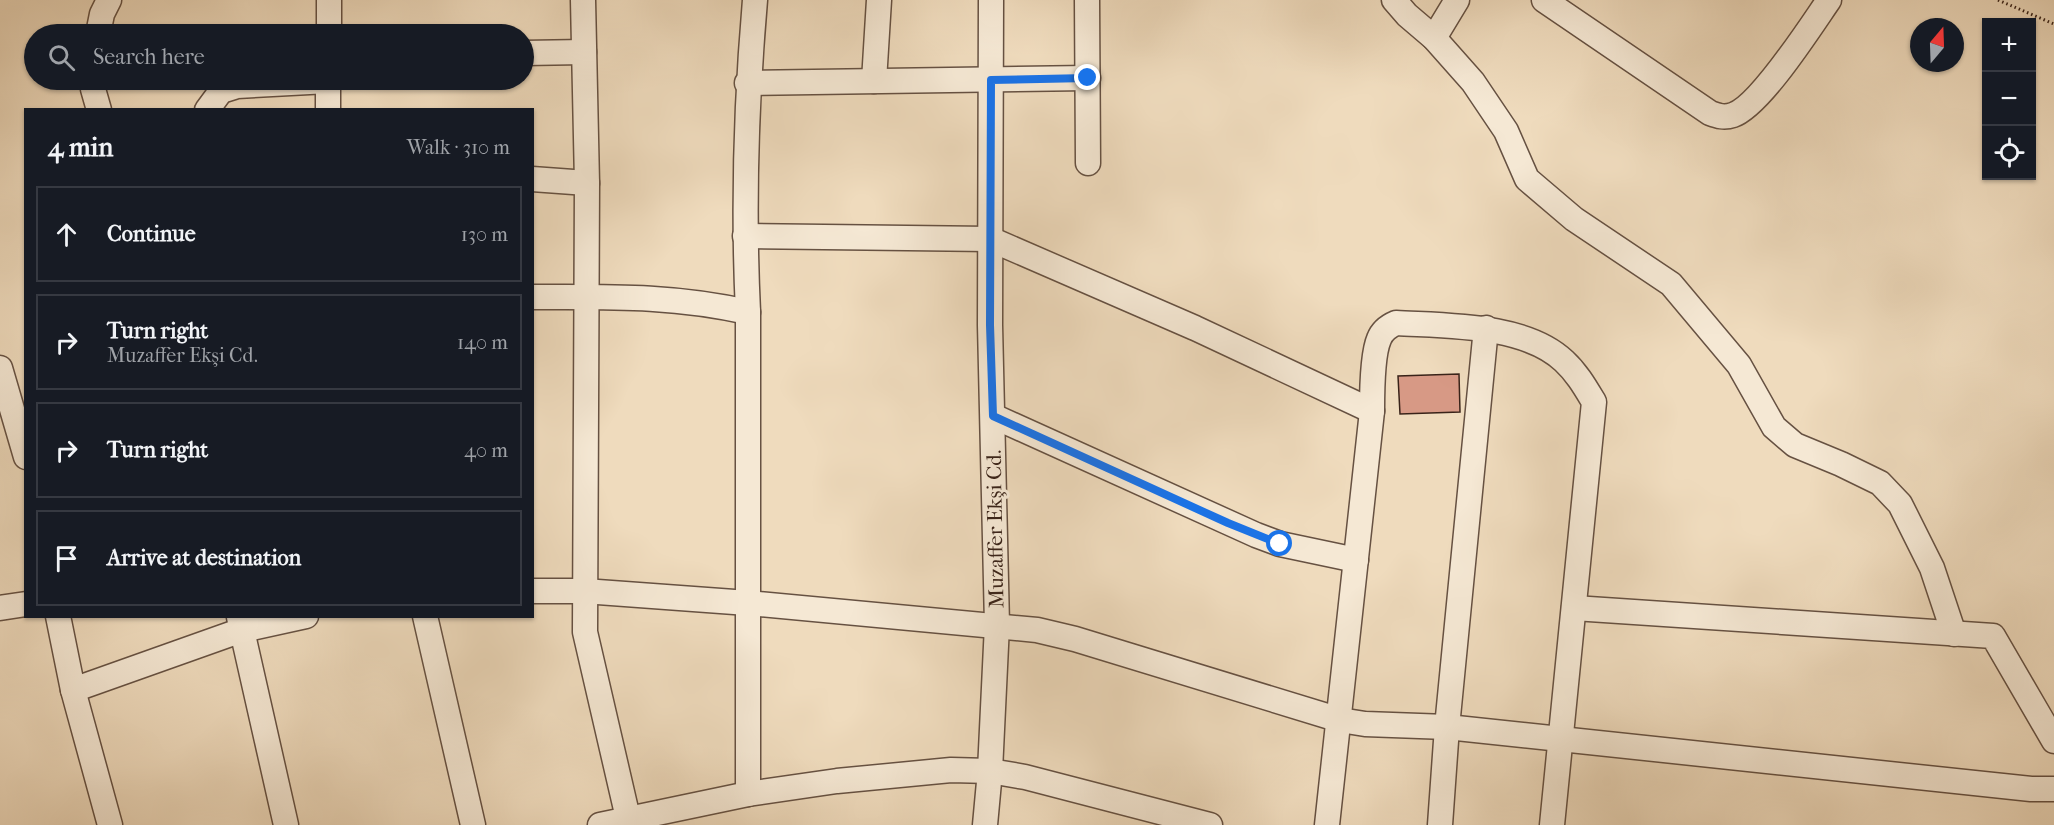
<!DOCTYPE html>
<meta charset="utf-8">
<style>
body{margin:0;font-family:"IM FELL French Canon",serif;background:#242831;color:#f1f3f6}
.controls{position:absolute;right:18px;top:18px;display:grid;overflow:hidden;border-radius:0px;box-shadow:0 2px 4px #0004}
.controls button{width:54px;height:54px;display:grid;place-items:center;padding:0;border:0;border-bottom:2px solid #363941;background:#171b24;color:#f1f3f6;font:30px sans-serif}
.compass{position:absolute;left:1910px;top:18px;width:54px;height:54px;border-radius:50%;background:#171b24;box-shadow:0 2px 4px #0004;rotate:19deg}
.stop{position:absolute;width:18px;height:18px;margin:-14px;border:4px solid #1a73e8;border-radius:50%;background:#fff}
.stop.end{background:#1a73e8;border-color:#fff;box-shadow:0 2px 6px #0008}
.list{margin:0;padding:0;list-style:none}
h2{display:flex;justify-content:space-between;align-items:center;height:78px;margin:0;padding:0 24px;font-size:26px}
h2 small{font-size:20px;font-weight:400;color:#9ea1a6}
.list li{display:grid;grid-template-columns:39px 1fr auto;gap:18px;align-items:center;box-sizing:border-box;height:96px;margin:0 12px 12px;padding:0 12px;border:2px solid #363941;border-radius:0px}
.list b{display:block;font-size:22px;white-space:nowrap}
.list p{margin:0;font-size:20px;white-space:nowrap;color:#9ea1a6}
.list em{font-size:20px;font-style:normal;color:#9ea1a6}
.icon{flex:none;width:33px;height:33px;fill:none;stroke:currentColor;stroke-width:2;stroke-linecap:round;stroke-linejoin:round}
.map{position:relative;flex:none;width:2054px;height:825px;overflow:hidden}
.search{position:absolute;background:#171b24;box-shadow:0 2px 4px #0004;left:24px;top:24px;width:510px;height:66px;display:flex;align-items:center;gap:15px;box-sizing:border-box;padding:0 21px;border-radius:33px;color:#9ea1a6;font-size:22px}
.panel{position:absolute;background:#171b24;box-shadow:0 2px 4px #0004;left:24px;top:108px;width:510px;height:510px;border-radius:0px}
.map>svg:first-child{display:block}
</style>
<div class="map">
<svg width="2054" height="825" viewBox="0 0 2054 825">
<rect width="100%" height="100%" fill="#efdbbd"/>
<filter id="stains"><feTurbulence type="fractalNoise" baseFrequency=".00333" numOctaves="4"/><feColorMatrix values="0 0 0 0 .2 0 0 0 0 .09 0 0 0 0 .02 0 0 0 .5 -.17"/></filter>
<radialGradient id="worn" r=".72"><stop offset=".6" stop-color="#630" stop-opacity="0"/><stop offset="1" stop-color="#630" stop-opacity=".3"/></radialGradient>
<!-- building -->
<path fill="#d79985" stroke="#392319" stroke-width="1.5" d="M1459 374 1460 412 1400 414 1398 376Z"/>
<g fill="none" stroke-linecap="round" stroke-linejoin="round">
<defs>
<g id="minor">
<path d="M329 0V34"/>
<path d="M583 0 587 183 585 632 628 818"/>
<path d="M1087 0 1088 163"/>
<path d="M1394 0 1407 15 1434 38 1473 82 1506 131 1527 179 1574 219 1671 284 1739 365 1774 427 1795 445 1841 464 1880 483 1900 504 1932 568 1954 634"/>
<path d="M1544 0 1710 113C1718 116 1724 118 1733 115 1760 106 1811 26 1829 0"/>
<path d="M98 34 102 14 109 0"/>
<path d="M1434 38 1457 0"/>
<path d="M524 53 584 52"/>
<path d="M93 80V89L99 110"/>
<path d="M874 81 879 0"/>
<path d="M747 83 1088 78"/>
<path d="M207 110 221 91 237 86 328 81"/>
<path d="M328 110V80"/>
<path d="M532 179 587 183"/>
<path d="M745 236 990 239 1195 328 1372 411"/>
<path d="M532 297C609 297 672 295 748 312"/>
<path d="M0 368 26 457"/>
<path d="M993 416 1256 535 1280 544 1356 560"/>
<path d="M532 591H584L748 603 1037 630 1075 639 1340 720 1365 724 1447 727 2031 789H2054"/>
<path d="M0 608 26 604"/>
<path d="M1574 608 1993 636 2054 741"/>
<path d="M58 616 73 690 110 825"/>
<path d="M425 616 473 825"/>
<path d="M239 617 286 825"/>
<path d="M73 690 242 630 306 616"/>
<path d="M748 794V312C743 208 746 104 755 0"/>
<path d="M600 825 748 794 837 781 951 770 990 771 1025 777 1210 825"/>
<path d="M985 825 990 771 997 625 990 325 991 0"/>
<path d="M1327 825 1372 411C1372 393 1372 355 1379 339 1382 331 1389 326 1396 323 1447 326 1525 324 1564 361 1577 373 1585 387 1594 402L1552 825"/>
<path d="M1440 825 1447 727 1486 328"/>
</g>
</defs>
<!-- minor casing -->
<use href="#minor" stroke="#665142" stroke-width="27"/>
<!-- path -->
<path stroke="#392319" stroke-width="3" stroke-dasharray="1.5 3" stroke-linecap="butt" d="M1998 0 2054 24"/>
<!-- minor -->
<use href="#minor" stroke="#f5e8d4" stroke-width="24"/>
</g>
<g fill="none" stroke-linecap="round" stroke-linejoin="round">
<!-- route -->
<path stroke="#1a73e8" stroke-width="8" d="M1088 78 991 80 990 325 993 416 1228 523 1280 544"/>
</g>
<g text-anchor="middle" stroke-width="6" stroke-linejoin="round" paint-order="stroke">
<!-- street labels -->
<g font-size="21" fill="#392319" stroke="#f5e8d4">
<text transform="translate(995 529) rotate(-91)" y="7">Muzaffer Ekşi Cd.</text>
</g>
</g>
<rect width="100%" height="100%" filter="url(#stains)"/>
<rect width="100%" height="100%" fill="url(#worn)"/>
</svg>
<div class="controls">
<button>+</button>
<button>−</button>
<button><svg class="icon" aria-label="locate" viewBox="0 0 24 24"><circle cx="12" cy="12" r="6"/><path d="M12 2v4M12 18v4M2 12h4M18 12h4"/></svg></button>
</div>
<svg class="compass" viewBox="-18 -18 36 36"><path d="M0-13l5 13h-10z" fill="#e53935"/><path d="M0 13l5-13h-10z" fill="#9ea1a6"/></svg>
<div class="stop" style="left:1280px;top:544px"></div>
<div class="stop end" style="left:1088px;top:78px"></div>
<div class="search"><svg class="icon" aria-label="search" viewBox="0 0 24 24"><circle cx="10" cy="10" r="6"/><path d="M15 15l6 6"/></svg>Search here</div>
<section class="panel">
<h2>4 min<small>Walk · 310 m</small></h2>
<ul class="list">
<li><svg class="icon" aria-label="ahead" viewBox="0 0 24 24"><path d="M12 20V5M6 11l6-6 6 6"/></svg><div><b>Continue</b></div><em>130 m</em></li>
<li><svg class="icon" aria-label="right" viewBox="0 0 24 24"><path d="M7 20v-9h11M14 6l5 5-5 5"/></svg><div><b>Turn right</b><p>Muzaffer Ekşi Cd.</p></div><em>140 m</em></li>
<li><svg class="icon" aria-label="right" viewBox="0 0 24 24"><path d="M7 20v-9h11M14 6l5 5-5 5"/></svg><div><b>Turn right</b></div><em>40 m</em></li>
<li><svg class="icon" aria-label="arrive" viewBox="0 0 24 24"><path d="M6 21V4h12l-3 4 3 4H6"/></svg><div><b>Arrive at destination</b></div></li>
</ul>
</section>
</div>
